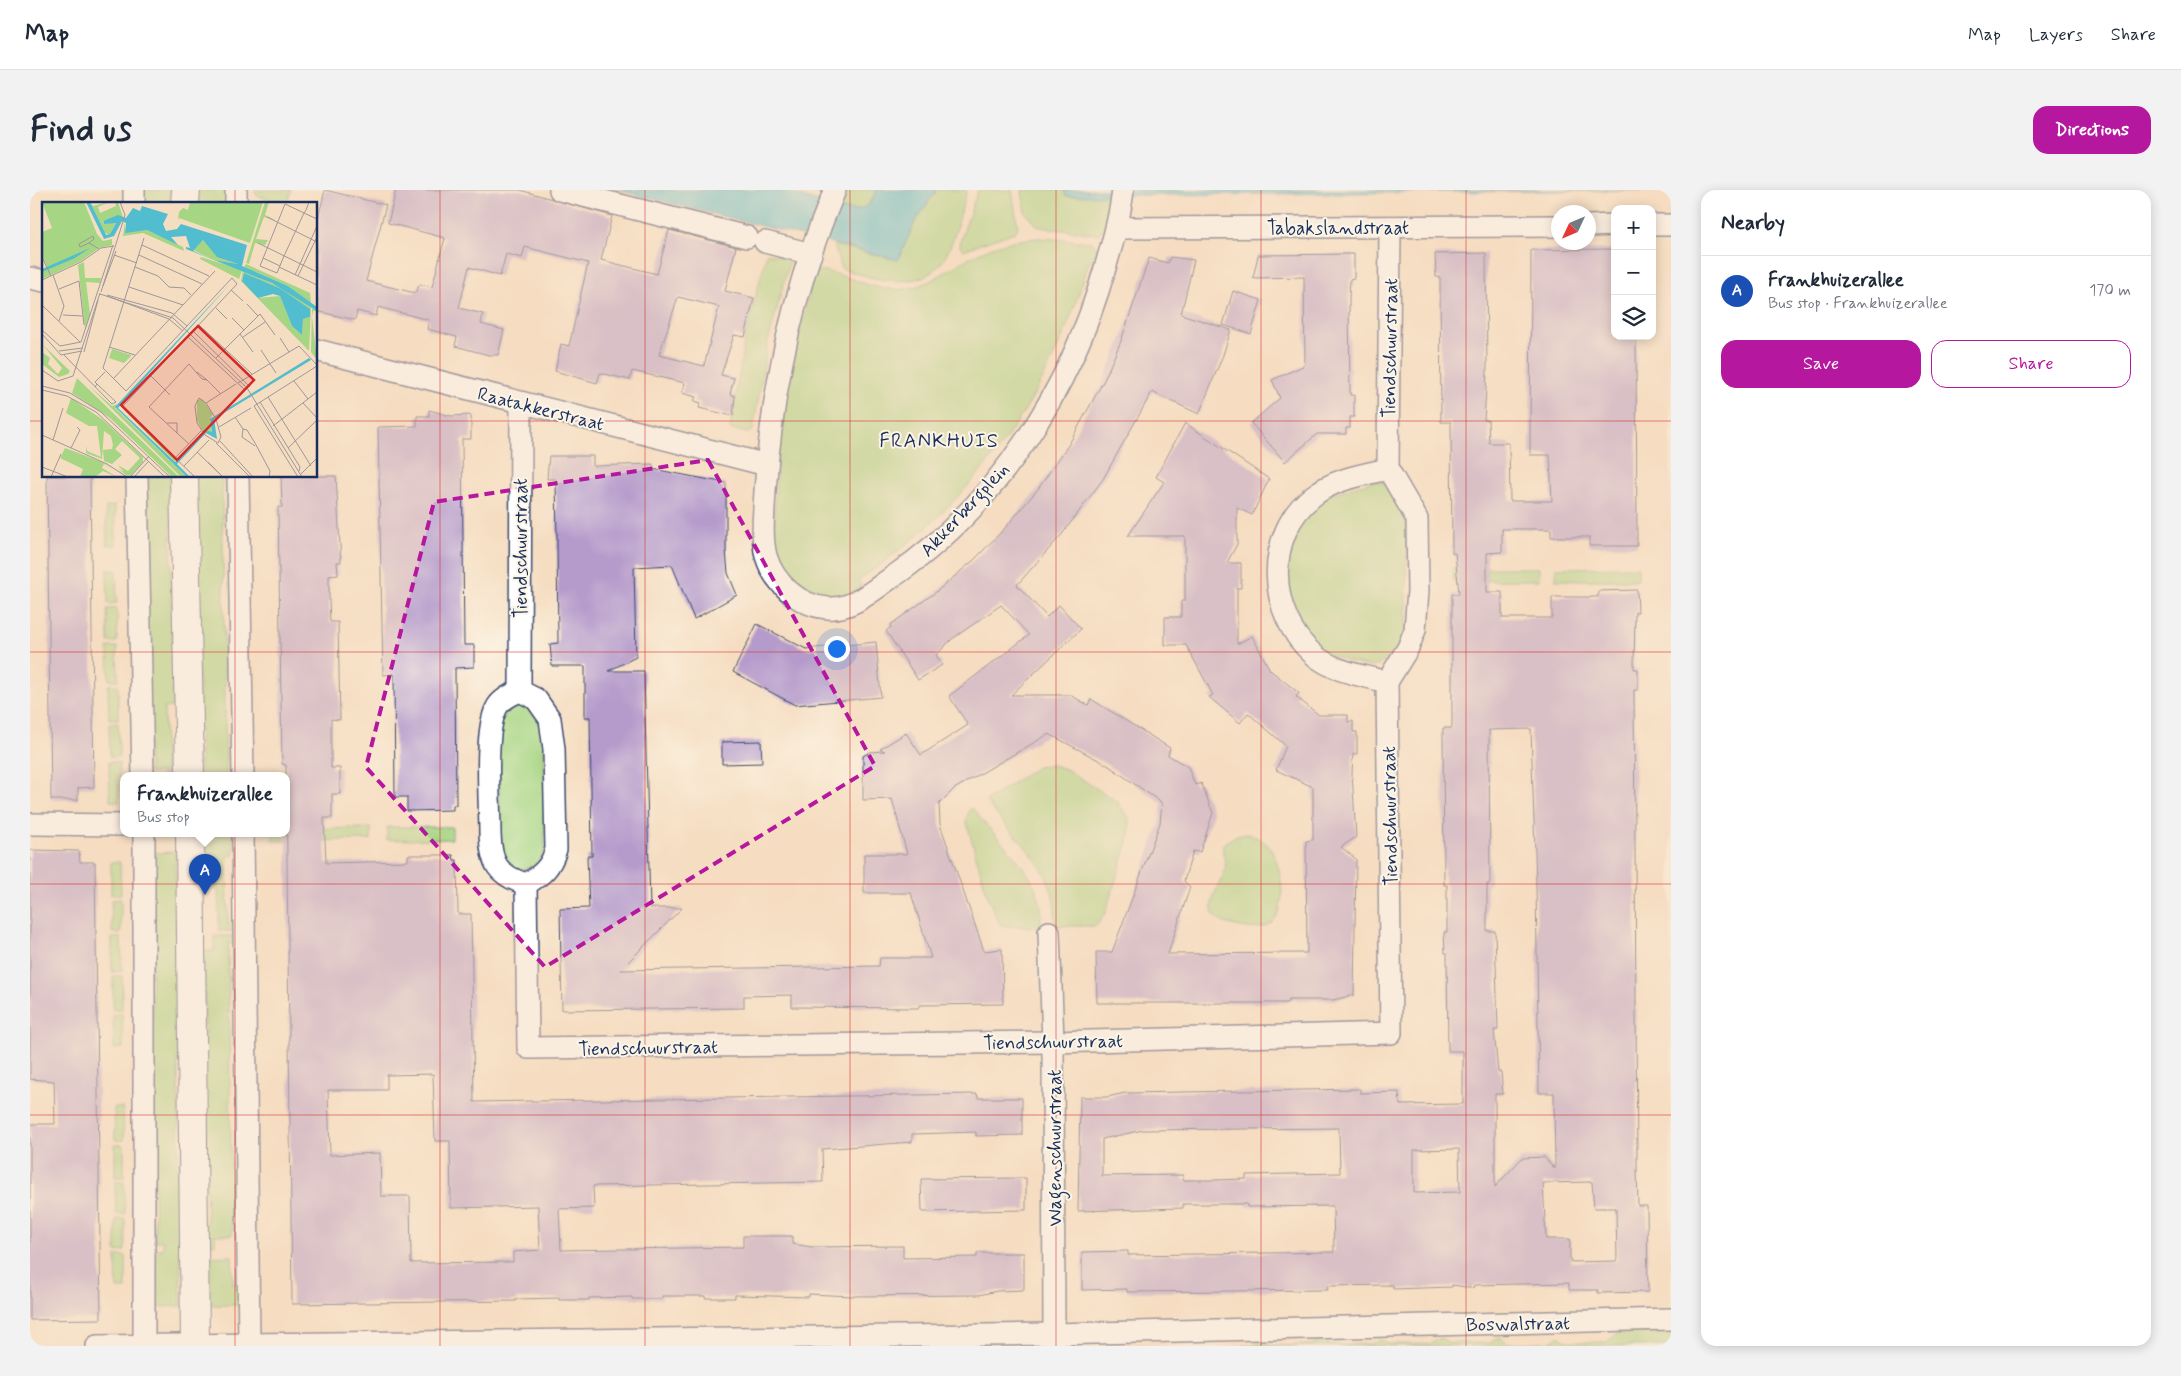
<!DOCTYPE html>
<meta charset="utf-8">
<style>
body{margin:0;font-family:Mynerve,sans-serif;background:#f2f2f3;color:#1f2937}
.controls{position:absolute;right:15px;top:15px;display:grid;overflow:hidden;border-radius:10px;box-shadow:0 2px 12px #0003}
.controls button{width:45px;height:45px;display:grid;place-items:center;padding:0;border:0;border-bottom:1px solid #e0e1e3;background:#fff;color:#1f2937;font:25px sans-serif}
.compass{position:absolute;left:1521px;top:15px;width:45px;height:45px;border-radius:50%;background:#fff;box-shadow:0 2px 12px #0003;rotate:226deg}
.you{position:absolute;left:806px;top:458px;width:18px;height:18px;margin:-12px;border:4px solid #fff;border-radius:50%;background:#1a73e8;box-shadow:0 0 0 8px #1a73e833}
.badge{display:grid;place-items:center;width:32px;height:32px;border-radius:50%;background:#b5179e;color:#fff;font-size:16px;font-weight:700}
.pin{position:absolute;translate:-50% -41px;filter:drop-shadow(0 1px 2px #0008)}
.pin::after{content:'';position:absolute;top:26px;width:18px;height:15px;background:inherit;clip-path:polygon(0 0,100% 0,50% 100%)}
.popup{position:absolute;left:90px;top:582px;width:170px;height:65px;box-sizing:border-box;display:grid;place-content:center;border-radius:10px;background:#fff;filter:drop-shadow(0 1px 4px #0005);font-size:16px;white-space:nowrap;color:#747a83}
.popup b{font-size:19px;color:#1f2937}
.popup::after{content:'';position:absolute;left:50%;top:100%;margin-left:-10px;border:10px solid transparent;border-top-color:#fff}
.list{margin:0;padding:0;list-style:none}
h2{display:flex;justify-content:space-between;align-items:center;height:65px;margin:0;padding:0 20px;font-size:21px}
h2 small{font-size:16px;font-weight:400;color:#747a83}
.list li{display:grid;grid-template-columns:32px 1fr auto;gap:15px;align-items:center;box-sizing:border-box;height:70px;padding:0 20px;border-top:1px solid #e0e1e3}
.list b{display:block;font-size:19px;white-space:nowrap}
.list p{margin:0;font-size:16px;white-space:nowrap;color:#747a83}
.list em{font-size:16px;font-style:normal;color:#747a83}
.actions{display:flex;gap:10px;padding:15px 20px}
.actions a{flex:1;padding:11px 0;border:1px solid #b5179e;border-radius:15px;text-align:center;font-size:18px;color:#b5179e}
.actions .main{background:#b5179e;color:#fff}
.icon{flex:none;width:28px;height:28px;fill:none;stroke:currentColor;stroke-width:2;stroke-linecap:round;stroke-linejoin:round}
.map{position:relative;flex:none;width:1641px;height:1156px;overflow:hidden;border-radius:15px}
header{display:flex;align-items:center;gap:30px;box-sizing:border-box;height:70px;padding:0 25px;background:#fff;border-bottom:1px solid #e0e1e3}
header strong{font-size:24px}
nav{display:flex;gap:28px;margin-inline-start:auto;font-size:18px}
.intro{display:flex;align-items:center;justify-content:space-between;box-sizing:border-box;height:120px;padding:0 30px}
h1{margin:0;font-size:35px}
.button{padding:12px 22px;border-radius:15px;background:#b5179e;color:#fff;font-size:18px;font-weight:700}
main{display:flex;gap:30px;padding:0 30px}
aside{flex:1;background:#fff;border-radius:15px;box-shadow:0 2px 12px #0003}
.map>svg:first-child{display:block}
</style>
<header>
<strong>Map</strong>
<nav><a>Map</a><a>Layers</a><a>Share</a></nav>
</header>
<div class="intro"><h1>Find us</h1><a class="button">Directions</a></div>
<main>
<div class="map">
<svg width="1641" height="1156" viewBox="0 0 1641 1156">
<rect width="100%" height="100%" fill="#fcf5e5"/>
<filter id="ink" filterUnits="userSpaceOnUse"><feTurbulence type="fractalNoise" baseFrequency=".02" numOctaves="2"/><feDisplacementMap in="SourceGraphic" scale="10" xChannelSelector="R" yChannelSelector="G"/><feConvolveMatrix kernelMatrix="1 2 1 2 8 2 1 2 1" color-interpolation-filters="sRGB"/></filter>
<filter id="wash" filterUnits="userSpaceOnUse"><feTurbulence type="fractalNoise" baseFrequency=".0096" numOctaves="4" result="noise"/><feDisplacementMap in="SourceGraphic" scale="20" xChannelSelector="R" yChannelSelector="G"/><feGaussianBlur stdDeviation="1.12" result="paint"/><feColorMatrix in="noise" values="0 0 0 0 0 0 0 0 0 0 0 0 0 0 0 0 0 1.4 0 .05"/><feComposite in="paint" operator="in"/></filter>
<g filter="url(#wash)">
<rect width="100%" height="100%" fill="#f5ddc1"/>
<!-- green -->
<g fill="#a6d583" stroke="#608270">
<path d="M113 0H141L139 14H112Z"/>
<path d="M167 0H197L196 14H166Z"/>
<path d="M224 0H261L257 14 227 6Z"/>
<path d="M817 0H847C835 22 834 20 810 19Z"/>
<path d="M907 0H937C930 22 926 49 914 69 892 104 841 89 811 78L804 55 868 70 885 32Z"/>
<path d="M948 0H982L988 38 985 42 933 60 930 56 931 49Z"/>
<path d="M992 0H1034L1036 6 1080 5 1074 40 1067 44 1009 37 995 22Z"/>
<path d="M1010 48 1062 52 1070 59 1066 73 1059 71C1018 212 948 307 828 391L832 396 819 404 807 405 773 400 757 384 745 362 743 346 748 257 762 172 784 83C788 81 791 80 795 81 823 87 847 103 876 99 901 95 919 78 941 67 962 55 986 49 1010 48Z"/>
<path d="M737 63 760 69 737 156 723 240 718 243 700 239 715 147Z"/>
<path d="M115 286H140L143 514 141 517 134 518 135 586H131V582L119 583Z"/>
<path d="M166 286H192L196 586H170Z"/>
<path d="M1343 291 1352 292 1360 299 1376 330 1377 433C1374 452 1360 473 1341 477 1318 472 1301 469 1283 452 1245 414 1248 331 1300 305 1313 299 1329 296 1343 291Z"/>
<path d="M85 316 86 356 77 354 76 317Z"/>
<path d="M1608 377V390H1526V378Z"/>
<path d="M1423 378H1509V390L1423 391Z"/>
<path d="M77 380H86L87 413 78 414Z"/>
<path d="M87 418V452H78L77 419Z"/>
<path d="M78 457H87L88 490H79Z"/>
<path d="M78 495H88V529H79Z"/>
<path d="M487 515C503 519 508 529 514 543L515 659C510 675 495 685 479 676L470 660 468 538 476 521Z"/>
<path d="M88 533 89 567H80L79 534Z"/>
<path d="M79 572H89V612L80 611Z"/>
<path d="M1022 575 1036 579 1088 612 1100 630V645L1075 724 1066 736H1026C1025 725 1025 713 1022 702 1011 665 977 641 956 611L1007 577Z"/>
<path d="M940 619H943C968 653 1020 689 1010 737L971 736 958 708 936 630Z"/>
<path d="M357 637H422V649L357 650Z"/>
<path d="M341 638V650L243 651V644H256V639Z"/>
<path d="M171 644H204V665L197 666 198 734H205V741H189L188 699H172Z"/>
<path d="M1220 644C1228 647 1236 652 1241 659 1251 675 1260 723 1239 734 1228 741 1214 738 1202 735 1194 733 1183 729 1182 720 1180 706 1191 693 1195 681 1197 671 1191 663 1193 654L1207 645Z"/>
<path d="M145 662 151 1116 126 1117 125 1059H133V1051H125L120 663Z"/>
<path d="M81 672H90L91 704 81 705Z"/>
<path d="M91 709V743H82L81 710Z"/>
<path d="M184 746H205V753L198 754 202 1045H185V1054H177L174 761H184Z"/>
<path d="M82 748H91L92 781 82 782Z"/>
<path d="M83 786H92V819L83 820Z"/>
<path d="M92 824 93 858 84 859 83 825Z"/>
<path d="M84 918H93L94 950H85Z"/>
<path d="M85 954 94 955V987H85Z"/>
<path d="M85 992H94L95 1024H86Z"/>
<path d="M86 1029H95V1061L86 1062Z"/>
<path d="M86 1066H96V1099H87Z"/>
<path d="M202 1066 203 1094 210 1095V1115H178L177 1067Z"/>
<path d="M1636 1142 1640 1146 1641 1156H1213H1223L1231 1150 1240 1156 1281 1155 1290 1150 1300 1155 1341 1154 1350 1149 1359 1154H1400L1411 1148 1419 1153H1460L1469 1147 1478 1153 1519 1152 1528 1146 1538 1152H1577L1588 1143Z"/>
</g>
<!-- water -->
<g fill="#52bdce" stroke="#367696">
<path d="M588 0H752L810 19 828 20 839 15 847 0H907L885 32 868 70Z"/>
<path d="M1034 0H1641L1036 6Z"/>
</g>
<g id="blocks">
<!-- building -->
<g fill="#b59bcc" fill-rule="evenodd">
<path d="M295 0 356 15 336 91 385 103 390 94 402 97 415 48 358 33 366 0H490L582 26 571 70 627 84 639 40 706 57 695 101 724 108 715 147 704 145 691 185 704 188 700 204 705 206 703 226 669 218 671 213 664 211 666 207 652 203 655 193 602 181 600 190 570 183 567 193 525 181 531 154 539 156 558 73 535 67 495 57 492 68 476 64 470 86 439 77 429 118 453 124 451 134 474 140 468 165H459L425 156 427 147 397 139 399 130 348 117 346 126 327 121 325 130 286 121V37ZM648 107 689 117 674 176 629 165Z"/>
<path d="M1584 59 1585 146H1606L1607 356H1559V347H1521V339H1472V362L1457 363V402H1472V428H1522V407H1568V401L1607 400 1608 422H1605L1604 479H1608V500H1604L1607 978 1608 1016H1617L1618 1102 1568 1103V1100H1539V1093L1444 1095 1443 1098 1422 1095V1097L1363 1099V1095L1297 1096 1298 1100 1097 1102V1099L1052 1100V1062L1098 1061V1065L1304 1062 1303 1016 1217 1017V1014H1153V1018L1048 1021 1050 907H1077L1095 903 1330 899V903L1369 902 1370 915 1433 914V861H1418L1417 763H1415L1414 742H1417V695H1414L1413 538H1422V404H1429L1425 363H1422L1421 232H1411L1410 87H1406L1405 64 1456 63 1457 183 1454 230H1458L1459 253H1479L1480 311H1522L1520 265H1500L1501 60ZM1501 539 1506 694 1509 903H1524L1525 979 1514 967 1492 968 1465 997V904H1473L1471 882H1468L1464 840H1468L1465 741H1457V694H1460L1459 540ZM1309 938 1310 983 1216 985V989L1184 990H1153V985L1072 986V949L1113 940ZM1429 959 1430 1002 1384 1003V960ZM1562 992 1564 1018H1586L1587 1071 1540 1072V1049H1516L1513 993Z"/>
<path d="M1324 64V88L1320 89 1319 109 1320 205H1324V227H1320V238H1316V244H1287L1255 272 1221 233 1250 208 1242 190 1275 175 1274 87 1223 88 1228 65Z"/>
<path d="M1140 67 1164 70 1151 124 1201 140 1193 165 1169 224 1122 202 1073 289 1033 343 987 395 1017 427 1029 415 1051 439 981 505H1040L1058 515 1061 509 1140 558 1138 565 1158 577 1165 595 1171 593 1183 623 1170 662 1163 661 1154 691 1160 697 1138 764 1277 763 1276 651 1283 650V597L1246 580 1256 556 1218 523 1210 533 1179 507 1183 505 1156 455H1135V427H1151V411H1155V346H1098L1134 292 1126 287 1155 233 1239 289 1222 325 1207 318V354L1197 373H1211V398H1207V454L1222 446 1240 480 1269 503 1266 507 1289 525H1318V532L1323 531V542H1327V564H1323L1322 583 1326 647 1311 657 1326 669 1324 805 1303 810H1259L1257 813H1067L1066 762H1082L1130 633 1132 613 1076 574 1019 544 924 599 909 614 910 634 954 761 972 759 973 814 890 815 888 818 762 817V805L714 806V818L532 820 530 719 559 718 557 666H562L560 527H555V476H522L520 454 528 453 527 350 526 289H517L519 266H563V276L623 274V279L696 293V361L698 383 707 405 664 429 642 375 604 377 606 467 578 481H614L620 718H652L590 780 849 776 850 768H901L881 703H834V664H877L862 609 833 610V566L840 562 855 561 850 559 876 543 891 565 938 535 919 506 999 445 971 415 922 449 906 465 912 475 888 490 856 441 861 437 860 435 906 402 944 370 975 338 1008 299 1039 254 1074 190 1091 151 1119 68 1138 73Z"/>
<path d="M1203 101 1231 110 1221 144 1193 135Z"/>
<path d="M399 220 421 226 441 225V249H432L434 455H444V477L425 478 426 615H423V620L377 621V607H365L364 484 353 485 348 237 387 236V226H399Z"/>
<path d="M17 286H60L64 597 48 598V610H21Z"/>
<path d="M251 286H306L311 372H307L308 385 299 386V409L300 432H308L310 530 301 529V578H310V604H302V628H294L296 673 378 671V665H423L424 670H427L428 724H441L444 912 947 904 948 908H992V945L946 946V942L882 944V952L792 959 793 992 563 996 564 1018 529 1019 531 1060 713 1057V1046H762V1054L782 1057 873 1056V1068L947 1067V1063H994V1100L967 1101 949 1105 822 1106 779 1104V1107L705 1105V1108H675V1106H632V1109H602V1107L559 1108V1110H529V1108L486 1109V1111L262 1114 256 579V575L252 574 248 317H252ZM403 884 405 951H420L421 1018 508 1016 510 1060 483 1062V1072L381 1073 380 1006H351L350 963 300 965 298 900H357V885Z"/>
<path d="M727 434 776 459 846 452 851 507 765 515 703 482Z"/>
<path d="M731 551 732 573 692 574V552Z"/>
<path d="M0 660 49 661 50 672H65L71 1129 0 1130V934H25L24 891 0 889Z"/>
<path d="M996 988V1020L892 1022 891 989Z"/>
</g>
</g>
</g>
<g filter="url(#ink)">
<use href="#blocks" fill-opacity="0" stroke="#3c496d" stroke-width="1"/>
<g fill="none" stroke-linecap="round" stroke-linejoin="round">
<defs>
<g id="street">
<path d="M206 0V14"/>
<path d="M530 0 717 47"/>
<path d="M805 0C764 95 742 199 735 301 734 322 731 346 736 366 744 393 769 416 798 418 823 420 844 399 864 386 968 314 1041 199 1075 78 1083 52 1090 27 1093 0"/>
<path d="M104 14V0"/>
<path d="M1622 35H1641"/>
<path d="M1558 36 1585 35"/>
<path d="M1087 38 1528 36"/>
<path d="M735 52 781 64"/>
<path d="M0 88 14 91"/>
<path d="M286 160 737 275"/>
<path d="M1358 279 1360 37"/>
<path d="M107 286 113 586"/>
<path d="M208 286 213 586"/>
<path d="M490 501 506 509 520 529 524 559 526 659C521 677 512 685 496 694 467 685 461 673 460 644 460 613 454 544 466 519 470 510 480 505 490 501Z"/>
<path d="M490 501 491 214"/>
<path d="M0 634 94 635"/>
<path d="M213 644 219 1153"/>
<path d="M496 694 498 858 1023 852 1361 843 1357 492 1378 458 1385 440 1388 401 1387 329 1358 279C1332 285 1304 289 1283 306 1234 344 1237 424 1283 464 1303 482 1332 485 1357 492"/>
<path d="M1019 742 1023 852 1024 1144"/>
<path d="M67 1156 1024 1144 1641 1129"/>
<path d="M114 1156V644"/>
</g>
<g id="secondary">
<path d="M155 14 156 0"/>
<path d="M154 286 160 586"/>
<path d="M160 644 165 1156"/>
</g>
</defs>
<!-- street casing -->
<use href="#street" stroke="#3c496d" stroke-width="24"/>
<!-- secondary casing -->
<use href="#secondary" stroke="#3c496d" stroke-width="30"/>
<!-- street -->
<use href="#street" stroke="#fff" stroke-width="21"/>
<!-- secondary -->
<use href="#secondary" stroke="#fff" stroke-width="28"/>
</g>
</g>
<!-- marked area -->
<path d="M0 0H1641V1156H0ZM678 270 845 576 515 777 336 577 404 312Z" fill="#f5ddc1" fill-opacity=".55" fill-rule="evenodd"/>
<path fill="none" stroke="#b5179e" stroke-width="4" stroke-dasharray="10 6" stroke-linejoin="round" d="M678 270 845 576 515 777 336 577 404 312Z"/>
<!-- grid -->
<path fill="none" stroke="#d62828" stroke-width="1" stroke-opacity="0.55" d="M205 0V14M410 0V1156M615 0V1156M820 0V1156M1026 0V1156M1231 0V1156M1436 0V1156M0 231H14M286 231H1641M205 286V1156M0 462H1641M0 694H1641M0 925H1641"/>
<g text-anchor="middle" stroke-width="4" stroke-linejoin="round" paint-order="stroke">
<!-- street labels -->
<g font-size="19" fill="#1b2f5e" stroke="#fcf5e5">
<text x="1308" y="44">Tabakslandstraat</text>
<text transform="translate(1359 158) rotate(-89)" y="7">Tiendschuurstraat</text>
<text transform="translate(511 218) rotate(14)" y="7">Raatakkerstraat</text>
<text transform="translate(934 319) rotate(-47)" y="7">Akkerbergplein</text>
<text transform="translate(490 358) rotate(-90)" y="7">Tiendschuurstraat</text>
<text transform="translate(1359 626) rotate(-91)" y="7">Tiendschuurstraat</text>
<text transform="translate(1023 851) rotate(-1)" y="7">Tiendschuurstraat</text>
<text transform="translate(618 857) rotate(-1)" y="7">Tiendschuurstraat</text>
<text transform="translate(1024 958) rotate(-90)" y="7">Wagenschuurstraat</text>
<text transform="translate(1488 1133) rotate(-1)" y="7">Boswalstraat</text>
</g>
<!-- neighbourhood labels -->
<g font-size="20" letter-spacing="1" fill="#1b2f5e" stroke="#fcf5e5">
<text x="909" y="257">FRANKHUIS</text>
</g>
</g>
<!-- overview -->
<g transform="translate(12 12)">
<rect width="275" height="275" fill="#f5ddc1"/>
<path d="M0 0H42L55 32 61 39 70 37V43L57 46 39 59 0 77V70L6 67 0 53V30L10 26ZM48 0 51 4 67 0 56 5 58 11 74 4 73 0H76L81 15 60 19 62 22 74 20 68 33 60 30ZM148 0 195 1 221 0 208 41 137 16 136 19 137 10 141 6 146 8ZM223 0H227L223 13 235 19 222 15 214 37 226 38 223 43 213 41 207 62 204 61ZM83 20V30L105 28 141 45 142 49 101 31 81 34ZM161 38 176 55 196 62 172 58 151 48ZM159 55 200 68 197 77 158 57ZM42 60 43 76H59L58 81 44 80 48 112 43 127 36 63ZM204 62 268 91 269 101 246 84 202 65ZM201 68 240 86 269 105 267 149 199 79ZM202 71 239 88 268 107V115L261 117 260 133 250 124 238 94 216 96 200 78ZM270 106 275 109H271L270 115 275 158 269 150ZM0 142 28 169 26 172 17 175 0 162V150L8 156 6 162 16 172 20 166ZM70 147 89 153V154L82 161 67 156ZM35 176 137 275H130L68 216 30 191ZM46 183 70 204 76 202 73 206 145 275H139ZM29 196 61 218 101 255V260L89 273H84L75 266 82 270 76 263 86 269 98 256 80 239 73 247 80 253 70 262 62 259 61 248 70 247 71 243 69 234 62 229 60 257 44 251V244L45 249 59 255 55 224H47L24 211ZM160 197 171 212 168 217 170 230H161L155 218V198ZM78 204 80 206 135 258 132 259ZM23 246 60 260 72 268 62 262 60 266 75 275 61 269 53 275H38L41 267 18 256Z" fill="#a6d583" fill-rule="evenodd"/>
<path d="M44 0H48L64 33 68 32 74 21 62 22 61 19 76 13 84 16 91 6 98 9 100 4 126 12 121 22 124 29 135 27 139 22 205 43 200 64 246 84 275 105V109L230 81 144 47V45L148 46 144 34 129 35 136 43 105 28 83 31 84 21 80 19 72 34 62 37ZM161 38 175 55 196 62 172 58 151 49ZM48 46 33 56 0 70V67ZM202 71 239 87 268 107V115L261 117 260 133 250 124 238 94 231 92 216 96 200 79ZM190 80 76 206 133 260 163 228 170 230 168 217 267 156 269 158 172 217 175 237 164 231 135 262 148 275H145L73 205Z" fill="#52bdce" fill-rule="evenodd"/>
<path fill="none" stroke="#9e9799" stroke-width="1" d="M267 0 264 8 262 11 242 54 235 71 218 64 243 2 262 11 275 17M225 15 275 40M102 36 61 166 84 189 190 76 195 82 80 205 153 275M47 41 38 45 37 42 51 34 52 37 47 41 57 47M216 41 275 70M100 43 167 74M72 53 95 61M97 53 160 82M0 55 9 74M221 56 238 64M93 65 116 74 127 85 142 86 149 93M237 65 275 83M11 73 22 104 17 119M253 73 275 24M256 74 275 35M0 78 39 60 59 46 72 44M61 84 74 49M87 85 141 103M17 87 37 79 42 123M189 88 201 99M59 90 83 13 78 0M58 92 131 116 205 186 260 275M65 93 130 111 145 124M65 94 127 117 141 129M205 102 216 114M0 103 38 140M174 106 185 117M21 113 41 114M190 116 202 128M157 123 210 172M0 128 18 144 39 140M151 129 208 185M0 132 19 153 40 149M198 132 211 150M146 135 203 188M201 135 223 120M238 136 247 150M39 140 71 43M67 145 93 153M219 148 234 171M17 149 41 146M42 150 56 98M22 153 70 202 74 200M174 156 218 112 233 133M0 168 16 179 31 174 58 91M109 174 128 193M71 177 173 69M165 178 179 192M252 179 266 197M196 181 257 144 275 163M55 182 53 180 63 170M0 184 28 191 59 210 128 275M53 185 55 182 74 200M0 188 25 194 54 210 123 275M226 195 269 264M157 196 164 201 174 217 179 235 176 241 163 233 155 221 153 204ZM218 200 258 265 257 269M164 201 194 182M261 201 275 216M193 215 201 227 200 235 213 244M125 221H135V231L107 205 147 162 160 177 165 178 155 170M231 224 275 190M177 225 209 206M201 227 205 228 213 241 228 269 227 275M135 231 147 242M0 233 65 262 85 275M11 238 21 206M178 239 211 275M174 241 208 275M29 246 38 228 35 225M246 246 275 218M155 250 181 275M133 256 159 229M166 260 179 273M142 264 167 238M0 265 26 275M259 272 275 256M9 275 19 252M88 275 107 254M92 275 106 260M256 275 212 204 275 164"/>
<path fill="#d62828" fill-opacity="0.15" stroke="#d62828" stroke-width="2.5" d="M156 124 212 178 135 258 79 203Z"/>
<rect width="275" height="275" fill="none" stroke="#1b2f5e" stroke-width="2.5"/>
</g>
</svg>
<div class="controls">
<button>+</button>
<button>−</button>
<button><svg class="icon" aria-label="layers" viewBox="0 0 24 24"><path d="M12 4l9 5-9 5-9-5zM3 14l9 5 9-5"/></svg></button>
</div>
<svg class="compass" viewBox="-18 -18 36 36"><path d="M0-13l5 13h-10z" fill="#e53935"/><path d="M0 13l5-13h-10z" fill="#747a83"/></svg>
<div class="you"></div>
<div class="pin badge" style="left:175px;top:705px;background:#1a4fb4">A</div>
<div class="popup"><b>Frankhuizerallee</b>Bus stop</div>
</div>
<aside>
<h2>Nearby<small></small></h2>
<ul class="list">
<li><span class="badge" style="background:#1a4fb4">A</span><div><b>Frankhuizerallee</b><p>Bus stop · Frankhuizerallee</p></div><em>170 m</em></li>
</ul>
<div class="actions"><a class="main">Save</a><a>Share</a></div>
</aside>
</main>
